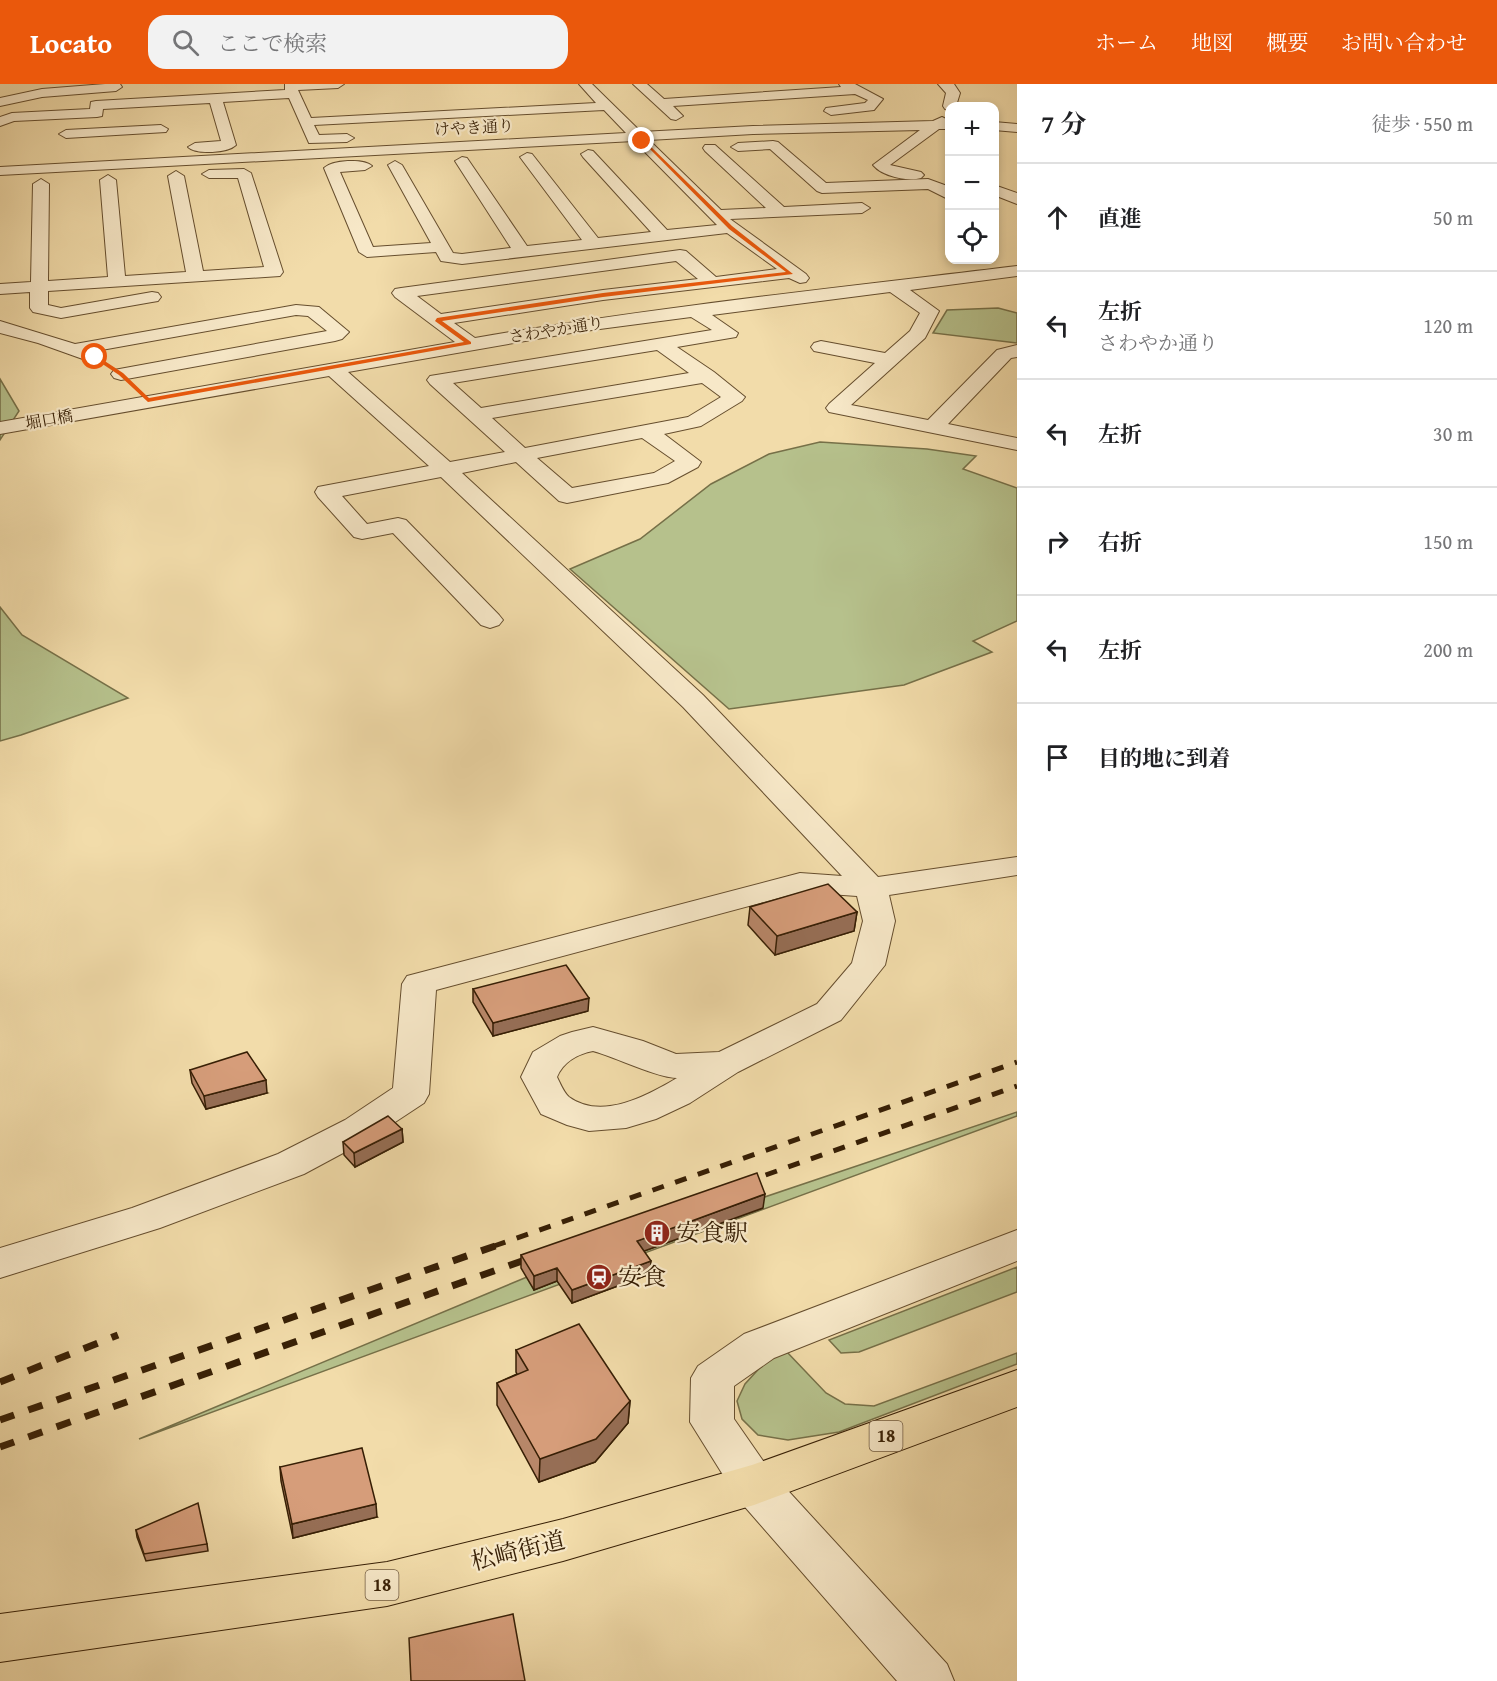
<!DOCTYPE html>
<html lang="ja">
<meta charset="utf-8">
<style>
body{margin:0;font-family:"Gentium Book Plus","Noto Serif JP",serif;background:#f2f2f2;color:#202124}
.controls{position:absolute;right:18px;top:18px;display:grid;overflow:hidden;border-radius:12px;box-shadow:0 3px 9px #0003}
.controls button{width:54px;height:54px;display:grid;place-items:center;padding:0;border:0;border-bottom:2px solid #e0e0e0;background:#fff;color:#202124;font:30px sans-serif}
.stop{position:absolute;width:18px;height:18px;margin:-14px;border:4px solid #ea580c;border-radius:50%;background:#fff}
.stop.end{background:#ea580c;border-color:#fff;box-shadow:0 2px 6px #0008}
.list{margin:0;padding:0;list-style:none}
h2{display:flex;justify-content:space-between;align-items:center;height:78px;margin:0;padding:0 24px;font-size:26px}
h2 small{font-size:20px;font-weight:400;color:#757577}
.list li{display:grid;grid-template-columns:39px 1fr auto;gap:18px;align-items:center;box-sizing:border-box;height:108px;padding:0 24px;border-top:2px solid #e0e0e0}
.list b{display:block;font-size:22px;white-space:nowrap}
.list p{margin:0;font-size:20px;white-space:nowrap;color:#757577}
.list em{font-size:20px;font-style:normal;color:#757577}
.icon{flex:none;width:33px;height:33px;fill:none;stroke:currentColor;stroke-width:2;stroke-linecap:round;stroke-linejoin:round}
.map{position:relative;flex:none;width:1017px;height:1597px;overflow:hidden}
header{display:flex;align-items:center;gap:36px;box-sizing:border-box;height:84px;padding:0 30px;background:#ea580c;color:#fff}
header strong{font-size:28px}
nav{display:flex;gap:33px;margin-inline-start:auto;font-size:21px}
.search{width:420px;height:54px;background:#f2f2f2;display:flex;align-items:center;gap:15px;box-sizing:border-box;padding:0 21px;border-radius:18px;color:#757577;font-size:22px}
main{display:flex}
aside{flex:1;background:#fff}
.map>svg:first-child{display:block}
</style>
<header>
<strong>Locato</strong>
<div class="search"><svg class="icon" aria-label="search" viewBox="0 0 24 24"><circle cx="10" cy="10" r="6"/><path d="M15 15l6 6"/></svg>ここで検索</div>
<nav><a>ホーム</a><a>地図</a><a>概要</a><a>お問い合わせ</a></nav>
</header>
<main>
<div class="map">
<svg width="1017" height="1597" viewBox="0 0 1017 1597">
<rect width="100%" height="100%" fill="#f2dcaa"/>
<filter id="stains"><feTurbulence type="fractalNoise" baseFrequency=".00333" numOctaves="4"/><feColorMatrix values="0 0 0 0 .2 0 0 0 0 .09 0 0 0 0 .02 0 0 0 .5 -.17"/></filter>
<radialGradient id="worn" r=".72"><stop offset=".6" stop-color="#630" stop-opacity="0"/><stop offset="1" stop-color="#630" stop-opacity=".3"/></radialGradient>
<!-- green -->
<g fill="#b6c18c" stroke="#767048" stroke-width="1.5">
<path d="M998 224 1017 229V259L933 249 947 226Z"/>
<path d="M0 295 19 327 0 356Z"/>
<path d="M820 358 927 365 976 372 963 385 1017 404V537L973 557 992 568 904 601 729 625 570 485 640 455 711 400 769 370Z"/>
<path d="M0 523 22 551 128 614 21 651 0 657Z"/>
<path d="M1017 1028V1032L139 1355 527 1193Z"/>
<path d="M1017 1183V1208L859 1268 841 1269 829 1256Z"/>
<path d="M786 1267 826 1309 845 1320 874 1322 1017 1269V1280L839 1348 788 1356 758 1351 742 1335 737 1317 745 1300 766 1277Z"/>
</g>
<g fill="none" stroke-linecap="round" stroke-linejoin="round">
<defs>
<g id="minor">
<path d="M105 0H120L122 3 116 7 42 13 0 22V14L42 5Z"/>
<path d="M285 0H344L338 4 298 6 311 34 596 19 579 0H592L641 48 753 42 933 37 942 33 950 37V45H939L890 81 921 88 924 91 921 94C907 98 882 92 873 81L920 46 753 50 649 56 721 126 766 124 705 67 703 64 705 61H715L784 123 862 119 870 124 862 129 730 135 806 190 809 194 806 198 800 199 789 194 603 216 454 239 475 254C655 223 835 204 1017 182V192L910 206 939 227 925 254 851 321 928 336 997 266 1017 261V273L1011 274 948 340 1017 354V366L829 328 826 324 829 320 875 279 814 267 811 263 814 259 821 257 885 269 910 247 920 229 890 208 712 231 738 249 736 253 677 263 714 288 745 313 742 317 701 342 664 350 701 378 698 383 668 399 567 419 559 417 516 378 462 389 703 611 878 793 1017 773V791L889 811 895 837 885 881 841 936 738 988 690 1019 656 1035 626 1044 589 1047 567 1041 541 1030 521 993 533 968 560 952 572 948 593 943 643 957 676 970 719 968 817 920 852 879 863 837 857 812 801 808 436 906 429 1010 424 1019 371 1054 304 1090 160 1144 0 1194V1164L132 1124 278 1070 345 1036 393 1004 402 900 407 892 800 789 842 792 683 623 441 393 342 412 367 440 398 434 406 436 499 531 503 536 499 541 490 544 481 541 393 449 362 455 354 453 318 413 315 408 318 403 429 382 329 292 0 350V338L455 258 395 213 392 209 395 205 401 204 680 166 686 167 716 193 777 185 727 149 462 180 441 177 436 168 367 173 359 168 324 84C332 76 364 74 372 82L365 86 340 88 373 163 431 159 388 81 395 77 402 81 453 169 462 170 511 164 455 77 462 73 467 74 527 162 582 156 520 73 527 69 532 70 598 154 651 148 583 73 581 70 588 66 593 67 667 146 717 141 634 57 0 91V83L626 49 604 26 314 41 319 51 347 50 354 54 347 58 309 59 289 14 223 18 236 61C228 69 196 71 188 63L195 59 221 57 210 19 103 25 102 32 97 33 14 37 0 42V33L12 29 90 25 91 18 96 17 285 6ZM676 177 698 195 603 206 441 230 417 212ZM691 233 712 246 430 292 427 296 430 300 505 368 450 378 348 288 577 248ZM657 266 689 289 481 324 453 299ZM702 299 721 313 688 333 525 364 492 334ZM642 354 675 377 654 389 572 404 537 374ZM593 967C615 973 658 994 677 994 648 1011 602 1037 569 1013 564 1009 560 999 557 993 563 978 578 970 593 967Z"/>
<path d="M633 0H647L664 15 841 3 839 0H855L883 15 874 26 831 31 824 27 826 24 865 19 868 16 855 10 673 22 683 32 676 36 671 35Z"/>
<path d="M938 0H954L960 9 956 22H950V26L945 25 943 22 946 9Z"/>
<path d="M994 38 1017 40V48L994 46Z"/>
<path d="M161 41 168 45 166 48 66 54 59 50 66 46Z"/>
<path d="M773 57 778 58 826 99 928 95 950 103V116L928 105 822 109 817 107 770 65 738 67 731 63 738 59Z"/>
<path d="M244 85 251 89 283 188 280 192 48 207V221L61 224 152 208 158 209 161 213 158 217 152 218 61 234 33 228 30 224V208L0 210V200L31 198 33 100 41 95 49 100 48 197 108 193 100 96 108 91 116 96 125 192 186 188 168 92 176 87 184 92 203 187 264 183 238 94H209L202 90 209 86Z"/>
<path d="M994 101 1017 109V120L994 111Z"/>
<path d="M296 221 319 223 349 248 342 255 335 257 121 296 114 294 111 290 114 286 327 247 308 232 296 231 96 267 104 273 101 277 94 279 38 259 0 249V237L75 260Z"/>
<path d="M1017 1146V1177L774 1274 734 1302V1335L770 1387 947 1580 954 1597H897L738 1415 690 1338 691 1294 698 1282 744 1250Z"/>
</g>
<path id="major" d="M1017 1286V1323L754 1421 563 1477 387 1522 0 1578V1530L387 1478 563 1435 752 1381Z"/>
</defs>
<!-- minor casing -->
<use href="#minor" stroke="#664e2e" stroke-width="2"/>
<!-- major casing -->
<use href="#major" stroke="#371f05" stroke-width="2"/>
<!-- minor -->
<use href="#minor" fill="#f7e8c8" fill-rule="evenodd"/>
<!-- major -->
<use href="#major" fill="#f2dcaa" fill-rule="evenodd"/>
<!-- rail-far1 -->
<g stroke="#371f05" stroke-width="5" stroke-dasharray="12 12" stroke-linecap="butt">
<path d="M743 1099 1017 1002"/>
<path d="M494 1162 1017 978"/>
</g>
<!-- rail -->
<g stroke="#371f05" stroke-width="7" stroke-dasharray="15 15" stroke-linecap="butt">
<path d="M0 1298 118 1251"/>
<path d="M0 1336 498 1161"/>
<path d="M0 1363 536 1172"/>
</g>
</g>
<!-- wall -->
<g fill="#b88769" stroke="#371f05" stroke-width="1.5">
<path d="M750 823 857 828 854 847 775 871 748 841Z"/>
<path d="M473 905 588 927 493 952 473 918Z"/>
<path d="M190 986 267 1009 206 1025 192 999Z"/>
<path d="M402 1045 403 1058 355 1083 344 1071 343 1058Z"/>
<path d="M763 1124 644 1167 650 1190 572 1219 557 1197 534 1206 521 1184V1171Z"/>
<path d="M516 1266 630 1317 628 1339 595 1378 539 1398 497 1321V1299L517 1290 516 1288Z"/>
<path d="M280 1383 377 1433 293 1454 281 1397Z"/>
<path d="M136 1446 207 1460 208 1467 146 1477 137 1453Z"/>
</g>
<!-- shaded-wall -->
<g fill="#966e55" stroke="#371f05" stroke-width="1.5">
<path d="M857 828 854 847 775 871 777 852Z"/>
<path d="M589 914 588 927 493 952V939Z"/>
<path d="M266 996 267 1009 206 1025 204 1012Z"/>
<path d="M402 1045 403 1058 355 1083 354 1069Z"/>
<path d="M765 1110 763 1124 636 1170 637 1157Z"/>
<path d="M651 1177 650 1190 572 1219V1206Z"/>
<path d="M557 1184V1197L534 1206V1192Z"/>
<path d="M630 1317 628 1339 595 1378 539 1398 540 1375Z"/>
<path d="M376 1420 377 1433 293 1454 292 1440Z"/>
</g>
<!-- building -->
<g fill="#d69d7a" stroke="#371f05" stroke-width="1.5">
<path d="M828 800 857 828 777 852 750 823Z"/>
<path d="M566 881 589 914 493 939 473 905Z"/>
<path d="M247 968 266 996 204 1012 190 986Z"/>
<path d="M388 1032 402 1045 354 1069 343 1058Z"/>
<path d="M757 1089 765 1110 637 1157 651 1177 572 1206 557 1184 534 1192 521 1171Z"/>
<path d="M579 1240 630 1317 596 1355 540 1375 497 1299 528 1286 516 1266Z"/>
<path d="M362 1364 376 1420 292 1440 280 1383Z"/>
<path d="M198 1419 207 1460 144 1470 136 1446Z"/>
<path d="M513 1530 525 1597H411L409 1554Z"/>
</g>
<!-- route -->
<path fill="#ea580c" d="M641 56H644L732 142 793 190 603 213 442 237 471 258V260L148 318 119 291 92 273 97 272 123 289 149 314 464 258 435 237 437 234 603 209 786 188 729 145Z"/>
<!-- icons -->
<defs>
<symbol id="building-disc" viewBox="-11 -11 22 22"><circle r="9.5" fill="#8f2418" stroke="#f7e8c8"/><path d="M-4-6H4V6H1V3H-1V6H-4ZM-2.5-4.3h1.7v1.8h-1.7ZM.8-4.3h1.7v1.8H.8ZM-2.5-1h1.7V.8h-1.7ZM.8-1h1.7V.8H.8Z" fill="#fff"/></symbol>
<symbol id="station-disc" viewBox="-11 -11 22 22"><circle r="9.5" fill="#8f2418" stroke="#f7e8c8"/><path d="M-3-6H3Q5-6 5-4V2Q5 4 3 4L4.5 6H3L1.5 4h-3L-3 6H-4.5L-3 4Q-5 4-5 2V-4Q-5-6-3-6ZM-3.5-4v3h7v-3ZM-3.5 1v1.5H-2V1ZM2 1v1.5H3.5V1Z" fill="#fff"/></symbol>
</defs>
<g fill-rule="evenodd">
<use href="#building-disc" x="642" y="1134" width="30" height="30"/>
<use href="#station-disc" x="584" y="1178" width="30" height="30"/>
</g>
<g text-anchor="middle" stroke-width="4.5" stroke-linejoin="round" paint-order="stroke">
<!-- far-street labels -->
<g font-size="16" fill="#371f05" stroke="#f7e8c8">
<text transform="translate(474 43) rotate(-3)" y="6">けやき通り</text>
<text transform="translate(556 245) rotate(-9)" y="6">さわやか通り</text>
<text transform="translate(49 335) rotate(-10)" y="6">堀口橋</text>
</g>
<!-- shield labels -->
<g fill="#f7e8c8" stroke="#715b40" stroke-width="1.5">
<rect x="869.5" y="1337" width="33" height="30" rx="4.5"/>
<rect x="365.5" y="1486" width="33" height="30" rx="4.5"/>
</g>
<g font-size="18" font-weight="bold" fill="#371f05">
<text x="886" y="1358">18</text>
<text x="382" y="1507">18</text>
</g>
<!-- near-poi labels -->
<g font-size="24" fill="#371f05" stroke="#f7e8c8" text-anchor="start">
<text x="676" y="1157">安食駅</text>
<text x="618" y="1201">安食</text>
</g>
<!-- near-street labels -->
<g font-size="24" fill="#371f05" stroke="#f7e8c8">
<text transform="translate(518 1467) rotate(-14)" y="8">松崎街道</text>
</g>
</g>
<rect width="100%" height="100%" filter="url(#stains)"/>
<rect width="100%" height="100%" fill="url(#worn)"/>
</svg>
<div class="controls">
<button>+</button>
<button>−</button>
<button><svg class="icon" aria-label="locate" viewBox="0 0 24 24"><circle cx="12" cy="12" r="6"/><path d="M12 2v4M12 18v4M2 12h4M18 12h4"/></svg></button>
</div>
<div class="stop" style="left:95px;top:273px"></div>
<div class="stop end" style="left:642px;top:57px"></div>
</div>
<aside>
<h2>7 分<small>徒歩 · 550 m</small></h2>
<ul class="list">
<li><svg class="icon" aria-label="ahead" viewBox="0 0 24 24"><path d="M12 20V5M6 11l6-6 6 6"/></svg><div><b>直進</b></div><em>50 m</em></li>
<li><svg class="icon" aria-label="left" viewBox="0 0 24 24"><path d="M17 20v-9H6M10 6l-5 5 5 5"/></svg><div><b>左折</b><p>さわやか通り</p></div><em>120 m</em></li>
<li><svg class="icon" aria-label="left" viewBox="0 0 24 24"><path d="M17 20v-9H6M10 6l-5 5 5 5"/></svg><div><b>左折</b></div><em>30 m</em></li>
<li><svg class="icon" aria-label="right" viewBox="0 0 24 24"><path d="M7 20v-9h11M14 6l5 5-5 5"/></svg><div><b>右折</b></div><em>150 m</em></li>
<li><svg class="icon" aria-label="left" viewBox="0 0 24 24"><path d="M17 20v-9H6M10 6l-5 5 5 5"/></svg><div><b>左折</b></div><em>200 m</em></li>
<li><svg class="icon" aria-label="arrive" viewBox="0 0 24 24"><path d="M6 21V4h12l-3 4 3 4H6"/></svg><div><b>目的地に到着</b></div></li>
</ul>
</aside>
</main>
